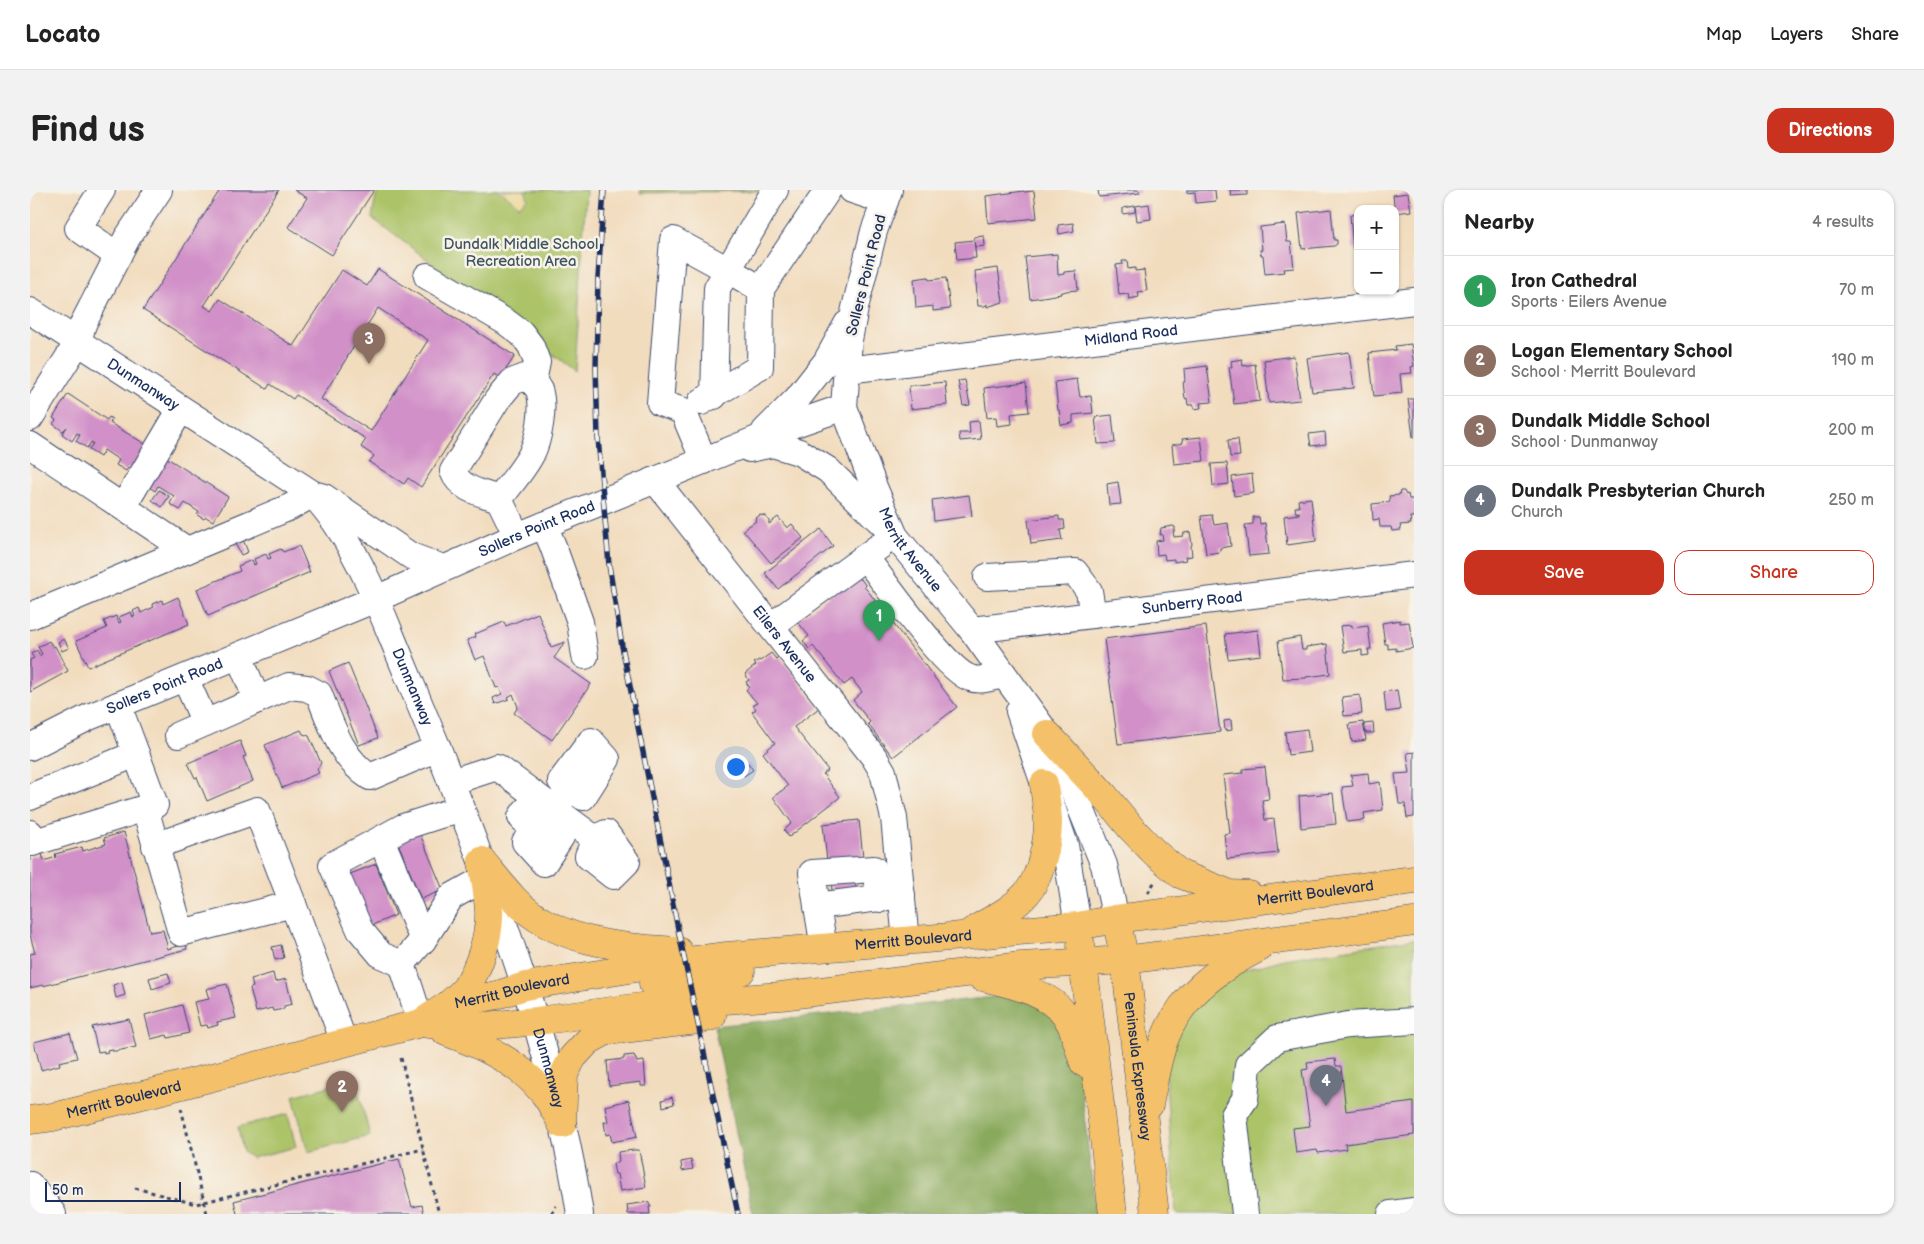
<!DOCTYPE html>
<meta charset="utf-8">
<style>
body{margin:0;font-family:"Balsamiq Sans",sans-serif;background:#f2f2f2;color:#222}
.controls{position:absolute;right:15px;top:15px;display:grid;overflow:hidden;border-radius:10px;box-shadow:0 1px 4px #0004}
.controls button{width:45px;height:45px;display:grid;place-items:center;padding:0;border:0;border-bottom:1px solid #e0e0e0;background:#fff;color:#222;font:25px sans-serif}
.scale{position:absolute;left:15px;bottom:12px;width:136px;box-sizing:border-box;padding-left:5px;border:2px solid #1b2f5e;border-top:0;font-size:14px;line-height:18px;white-space:nowrap;color:#1b2f5e;-webkit-text-stroke:4px #f7f3e8;paint-order:stroke}
.you{position:absolute;left:705px;top:576px;width:18px;height:18px;margin:-12px;border:4px solid #fff;border-radius:50%;background:#1a73e8;box-shadow:0 0 0 8px #1a73e833}
.badge{display:grid;place-items:center;width:32px;height:32px;border-radius:50%;background:#c8321e;color:#fff;font-size:16px;font-weight:700}
.pin{position:absolute;translate:-50% -41px;filter:drop-shadow(0 1px 2px #0008)}
.pin::after{content:'';position:absolute;top:26px;width:18px;height:15px;background:inherit;clip-path:polygon(0 0,100% 0,50% 100%)}
.list{margin:0;padding:0;list-style:none}
h2{display:flex;justify-content:space-between;align-items:center;height:65px;margin:0;padding:0 20px;font-size:21px}
h2 small{font-size:16px;font-weight:400;color:#767676}
.list li{display:grid;grid-template-columns:32px 1fr auto;gap:15px;align-items:center;box-sizing:border-box;height:70px;padding:0 20px;border-top:1px solid #e0e0e0}
.list b{display:block;font-size:19px;white-space:nowrap}
.list p{margin:0;font-size:16px;white-space:nowrap;color:#767676}
.list em{font-size:16px;font-style:normal;color:#767676}
.actions{display:flex;gap:10px;padding:15px 20px}
.actions a{flex:1;padding:11px 0;border:1px solid #c8321e;border-radius:15px;text-align:center;font-size:18px;color:#c8321e}
.actions .main{background:#c8321e;color:#fff}
.map{position:relative;flex:none;width:1384px;height:1024px;overflow:hidden;border-radius:15px}
header{display:flex;align-items:center;gap:30px;box-sizing:border-box;height:70px;padding:0 25px;background:#fff;border-bottom:1px solid #e0e0e0}
header strong{font-size:24px}
nav{display:flex;gap:28px;margin-inline-start:auto;font-size:18px}
.intro{display:flex;align-items:center;justify-content:space-between;box-sizing:border-box;height:120px;padding:0 30px}
h1{margin:0;font-size:35px}
.button{padding:12px 22px;border-radius:15px;background:#c8321e;color:#fff;font-size:18px;font-weight:700}
main{display:flex;gap:30px;padding:0 30px}
aside{flex:1;background:#fff;border-radius:15px;box-shadow:0 1px 4px #0004}
.map>svg:first-child{display:block}
</style>
<header>
<strong>Locato</strong>
<nav><a>Map</a><a>Layers</a><a>Share</a></nav>
</header>
<div class="intro"><h1>Find us</h1><a class="button">Directions</a></div>
<main>
<div class="map">
<svg width="1384" height="1024" viewBox="0 0 1384 1024">
<rect width="100%" height="100%" fill="#f7f3e8"/>
<filter id="ink" filterUnits="userSpaceOnUse"><feTurbulence type="fractalNoise" baseFrequency=".02" numOctaves="2"/><feDisplacementMap in="SourceGraphic" scale="10" xChannelSelector="R" yChannelSelector="G"/><feConvolveMatrix kernelMatrix="1 2 1 2 8 2 1 2 1" color-interpolation-filters="sRGB"/></filter>
<filter id="wash" filterUnits="userSpaceOnUse"><feTurbulence type="fractalNoise" baseFrequency=".0096" numOctaves="4" result="noise"/><feDisplacementMap in="SourceGraphic" scale="20" xChannelSelector="R" yChannelSelector="G"/><feGaussianBlur stdDeviation="1.12" result="paint"/><feColorMatrix in="noise" values="0 0 0 0 0 0 0 0 0 0 0 0 0 0 0 0 0 1.4 0 .05"/><feComposite in="paint" operator="in"/></filter>
<g filter="url(#wash)">
<rect width="100%" height="100%" fill="#f2dcbe"/>
<!-- green -->
<g fill="#acc368" stroke="#647963">
<path d="M347 0H556L545 181 342 28Z"/>
<path d="M611 0H788L610 3Z"/>
<path d="M1384 749V1024H1146L1134 869 1152 825 1190 787 1254 769Z"/>
<path d="M325 889 340 946 278 962 263 906Z"/>
<path d="M258 924 266 957 222 968 213 962 208 937Z"/>
</g>
<!-- forest -->
<path fill="#89a95c" stroke="#526c5d" d="M974 806 1001 811 1024 825 1047 865 1066 1024H723L684 836Z"/>
<!-- sand -->
<path fill="#eeda9e" stroke="#84847e" d="M465 0H495L498 9 489 16 475 4Z"/>
<g id="blocks">
<!-- building -->
<g fill="#d190c8" fill-rule="evenodd">
<path d="M190 0H249L174 116 182 121 190 109 263 156 312 80 337 96 348 79 485 166 470 188 464 184 391 297 378 288 374 294 339 272 344 266 331 257 336 249 266 205 263 209 240 194 237 199 113 120ZM348 118 398 150 341 241 291 209Z"/>
<path d="M264 0H344L302 65 258 37 277 8Z"/>
<path d="M1068 0H1109L1110 3 1069 7Z"/>
<path d="M1157 0H1185L1186 11 1166 13 1165 2 1157 3Z"/>
<path d="M1200 0H1217V5L1201 6Z"/>
<path d="M994 1V2L1004 1 1007 28 958 33 956 6Z"/>
<path d="M1378 3 1381 21 1365 23 1363 5Z"/>
<path d="M1119 14 1121 29 1107 31 1105 16Z"/>
<path d="M1105 16V22L1093 24V18Z"/>
<path d="M1301 19 1304 50H1307V54L1304 56 1272 59 1268 23Z"/>
<path d="M1328 24V61H1326V59H1323L1320 25Z"/>
<path d="M1043 33 1044 41 1029 44 1028 35Z"/>
<path d="M1255 34 1257 52H1261L1264 78 1254 79 1255 82 1235 84 1233 65H1231L1230 60H1232L1230 37Z"/>
<path d="M954 46 955 56 945 57 944 47Z"/>
<path d="M944 50 946 68 927 70 925 52Z"/>
<path d="M1027 64 1028 85 1034 84V82L1046 81 1048 100 1036 101 1030 103 1031 104 1000 109 995 67Z"/>
<path d="M1092 71H1097L1098 79 1105 78V81L1114 80 1117 101 1108 102 1109 107 1099 109 1098 104 1089 105 1086 75 1093 74Z"/>
<path d="M968 78 973 112 957 117V114L955 116H948L945 81Z"/>
<path d="M898 87 899 90 916 88 920 119 903 121V116L886 118 884 89Z"/>
<path d="M1381 154 1384 176 1381 177 1382 183 1370 184 1372 203 1344 206 1339 163 1366 160 1365 156Z"/>
<path d="M1319 162 1324 198 1282 202 1277 168Z"/>
<path d="M1264 166 1270 210 1239 213 1234 170Z"/>
<path d="M1212 169 1213 176 1225 174 1230 211 1204 214 1199 177H1202L1201 171Z"/>
<path d="M1177 176 1182 212 1170 213 1171 218 1164 219V215H1158L1157 208 1155 209 1153 192H1155L1154 179Z"/>
<path d="M1047 189 1050 207 1061 206 1063 223 1043 225V233L1031 235 1029 220H1028L1025 192Z"/>
<path d="M935 190 940 215 933 216 928 191Z"/>
<path d="M915 192 917 215 881 219 879 196Z"/>
<path d="M996 193 999 222 981 224 982 234 967 236 966 227 957 228 954 198Z"/>
<path d="M38 204 77 230 79 227 82 229 80 233 117 255 102 279 99 277 96 281 86 275 89 270 74 260 70 267 59 260 63 253 61 252 57 258 46 251 50 245 47 243 42 251 32 244 37 237 33 241 23 234 26 230 23 228Z"/>
<path d="M1378 209H1384V247H1383Z"/>
<path d="M1082 225 1085 253 1068 254 1065 227Z"/>
<path d="M949 231 951 249 930 251 929 243H940L939 232Z"/>
<path d="M1295 242 1296 254 1281 256 1279 244Z"/>
<path d="M1171 247 1174 271 1144 274 1142 255 1153 253 1152 249Z"/>
<path d="M1208 249 1210 266 1200 267 1198 250Z"/>
<path d="M131 264 198 307 183 331 176 327 174 329 167 325 169 322 155 313 150 320 140 314 144 306 128 296 125 301 116 295Z"/>
<path d="M1197 273 1199 294 1183 296 1181 274Z"/>
<path d="M1222 284 1224 303 1204 306 1202 287Z"/>
<path d="M1088 292 1091 314 1079 315 1077 294Z"/>
<path d="M129 300 139 306 132 317 122 310Z"/>
<path d="M1370 301H1374L1376 305 1378 304 1379 309H1384V327H1380L1381 334 1370 335 1371 340 1362 341 1361 337H1350L1349 329 1343 330 1342 314 1360 312 1359 306 1369 305Z"/>
<path d="M939 305 942 326 904 331 902 310Z"/>
<path d="M1281 308 1286 351 1257 355 1254 326 1269 324V322L1266 323 1265 317H1269L1268 310Z"/>
<path d="M730 325 735 326 739 331V334L748 327 757 338 762 334 773 348 741 373 713 340 726 331 725 329Z"/>
<path d="M1182 325 1184 335 1198 333 1201 356 1190 358V362L1176 364 1171 326Z"/>
<path d="M1029 326V330H1034L1035 339 1030 340 1032 350 1001 354 998 330Z"/>
<path d="M1223 327H1229L1230 334 1235 333 1239 364 1219 366 1215 335 1223 334Z"/>
<path d="M1143 336 1145 337V341H1143L1144 347 1153 346 1154 343 1160 342 1162 354 1161 357 1162 366 1155 367 1156 370 1144 372V369L1135 370 1134 364 1127 365 1126 351 1133 350 1132 344 1130 345 1131 338Z"/>
<path d="M791 339 803 356 748 399 735 383Z"/>
<path d="M211 345 218 362 211 365 203 349Z"/>
<path d="M269 356 280 382 178 426 167 399 210 381 208 376 222 370 224 375 226 374 224 369 236 364 238 369 241 368 239 364 251 359 253 362Z"/>
<path d="M826 385 830 390 831 389 836 396 834 397 838 401 927 517 863 567 838 534 840 532 823 510 832 502 822 489 814 495 783 456 779 459 773 451 779 446 767 431Z"/>
<path d="M148 407 159 434 58 477 46 451 77 438 74 431 86 426 89 433 91 432 89 427 101 422 103 427 105 426 103 421 109 418 111 423 124 417 122 414 132 410 133 414Z"/>
<path d="M508 423 521 457 535 452 524 468 561 494 522 550 484 523 488 517 483 504 478 507 479 509 465 514 463 508 472 504 469 497 466 498 454 466 445 470 437 450 446 447 445 444 474 432 476 436Z"/>
<path d="M1370 430V433L1379 432 1383 458 1366 461V458L1358 459V454H1355L1352 433Z"/>
<path d="M1322 435V438L1338 436 1341 459H1338L1339 465 1332 466V460L1314 462 1310 436Z"/>
<path d="M1176 436 1190 542 1088 554 1074 449Z"/>
<path d="M1228 440 1231 465 1198 469 1195 444Z"/>
<path d="M1270 447 1272 460H1276V457L1297 454 1300 484 1276 487V488L1253 489 1248 451Z"/>
<path d="M34 449 39 458 32 461 28 452Z"/>
<path d="M19 451 23 457 25 456 38 481 0 502V470L4 468 1 464 7 460 10 466 12 464 8 457Z"/>
<path d="M741 463 746 469 749 466 789 518 764 537 798 580 793 584 810 607 759 647 754 640 762 633 743 607 758 596 733 563 745 553 722 522 726 519 723 515 727 513 716 500 719 497 716 492 719 490 715 484 726 475 724 473 729 470 730 471Z"/>
<path d="M318 473 348 548 329 555 299 481Z"/>
<path d="M1367 500 1370 520 1356 522 1354 502Z"/>
<path d="M1330 505 1332 524 1314 526 1312 507Z"/>
<path d="M1201 530 1202 540 1195 541 1194 531Z"/>
<path d="M1333 532 1336 550 1322 552 1319 534Z"/>
<path d="M1343 533 1344 543H1336L1334 534Z"/>
<path d="M1277 539 1280 562 1258 565 1255 542Z"/>
<path d="M271 540 273 544 279 546 291 573 287 579 289 583 252 598 235 555Z"/>
<path d="M210 551 216 566 213 567 223 591 177 611 167 587 165 588 158 573Z"/>
<path d="M1384 562V627L1377 628 1375 614H1369L1365 584 1380 583 1377 563Z"/>
<path d="M718 573 723 580 714 586 710 579Z"/>
<path d="M1235 577 1239 609 1232 610 1235 630 1244 629 1248 663 1197 669 1194 644 1200 643 1193 585 1213 583V579Z"/>
<path d="M1338 583 1339 594 1350 592 1353 620 1334 623 1335 630 1317 632 1312 597 1323 596 1321 585Z"/>
<path d="M1303 603 1306 634 1271 638 1269 606Z"/>
<path d="M829 630 833 668 797 671 793 634Z"/>
<path d="M388 639 413 700 391 709 366 648Z"/>
<path d="M94 642 120 742 133 740 138 759 156 754 157 759 13 796V795L0 798V764L5 763 0 745V667L12 664 14 671 26 667 25 664 52 657 53 661 76 654 74 648Z"/>
<path d="M346 674 366 725 340 736 320 684Z"/>
<path d="M825 688 827 708 803 710 801 690Z"/>
<path d="M251 755 254 768 245 770 242 757Z"/>
<path d="M138 783 141 793 122 799 119 788Z"/>
<path d="M243 783 245 792 256 789 262 814 254 816V819L243 821 242 818 226 822 220 798 223 797 221 789Z"/>
<path d="M92 792 95 805 86 808 83 795Z"/>
<path d="M197 794 206 828 187 832 188 835 178 838 177 835 170 836 164 812 179 809 176 799Z"/>
<path d="M152 815 159 843 138 848 137 845 121 849 115 825Z"/>
<path d="M99 829 106 857 86 861H82V859L77 860 78 862 74 863V861L68 862 62 837Z"/>
<path d="M40 843 47 868 29 872 30 875 11 880 4 852Z"/>
<path d="M604 865 607 872 614 871 616 896H611V892L579 896 577 871 594 869V866Z"/>
<path d="M1305 869 1306 876H1311L1316 921 1384 912V945L1315 954 1316 959 1288 963 1287 960 1266 963 1263 938 1280 936 1272 880 1278 879 1277 872Z"/>
<path d="M642 907 644 914 633 917 632 910Z"/>
<path d="M599 910 607 947 582 952 580 944 576 945 574 932H578L575 916Z"/>
<path d="M604 960H609L616 997 590 1001 587 984H585L583 974 589 972 588 962Z"/>
<path d="M369 969 382 1017 392 1015 394 1024H207L204 1011Z"/>
<path d="M661 970 663 979 652 981 651 972Z"/>
<path d="M618 1012 621 1017H619L620 1024H598L597 1015Z"/>
</g>
</g>
</g>
<g filter="url(#ink)">
<use href="#blocks" fill-opacity="0" stroke="#3b496c" stroke-width="1"/>
<g fill="none" stroke-linecap="round" stroke-linejoin="round">
<defs>
<g id="minor">
<path d="M72 0 48 38 88 66"/>
<path d="M745 0 698 80 731 99 798 0"/>
<path d="M822 0 855 11"/>
<path id="s1" d="M859 0 844 41 825 118 819 150 814 217 844 297 865 346 942 440 1017 544 1041 594 1074 675 1086 729"/>
<path d="M397 86 476 132 492 144 501 156 507 172 503 192"/>
<path id="s2" d="M0 121 283 304C291 314 300 324 307 335 330 370 347 410 363 450 378 487 394 524 409 561 468 711 525 863 550 1024"/>
<path id="s3" d="M817 180 1384 111"/>
<path d="M671 212 730 177 731 99"/>
<path d="M0 228 48 152 53 134 97 48 129 0"/>
<path d="M735 241 767 209 796 172 817 134"/>
<path d="M0 255 157 360"/>
<path d="M719 259 743 254 769 262 798 280 854 335"/>
<path d="M674 271 653 221 630 213 643 50 698 80 687 98 684 206"/>
<path id="s4" d="M625 290 844 567 853 582 864 628 876 751"/>
<path d="M469 309C480 295 493 280 501 265 509 249 515 217 509 200 506 194 501 191 495 187L482 192 467 210 423 281C430 300 452 303 469 309L487 346"/>
<path d="M93 317 151 219"/>
<path d="M514 335 523 356 550 432 555 466"/>
<path d="M835 367C855 392 915 480 940 488 950 492 964 487 974 485"/>
<path d="M957 387 1045 382 1059 401 1063 425"/>
<path d="M0 426 260 317 283 304 294 307 381 366 413 378"/>
<path d="M741 436 850 356"/>
<path id="s5" d="M942 440 1384 385"/>
<path d="M209 466 227 510"/>
<path d="M155 488 175 533"/>
<path d="M989 521 1035 655 1048 736"/>
<path d="M148 545 259 496 277 498 289 504C301 534 311 569 340 587L408 558"/>
<path d="M561 551 577 569 553 607 531 591Z"/>
<path id="s6" d="M0 557 59 527 346 409 487 346 762 235 814 217"/>
<path d="M421 592 467 577 565 649 576 643 597 672 583 686 558 666 565 649"/>
<path d="M0 607 106 564"/>
<path d="M115 618 151 743 263 714 314 852"/>
<path d="M505 641 491 627 496 620 531 647 514 673 495 652C511 634 526 616 541 598"/>
<path d="M0 643 2 653 125 615 88 515"/>
<path d="M351 649 302 675 330 740 351 765 372 774"/>
<path d="M125 656 227 620 263 714"/>
<path d="M787 716 782 683 844 679 851 709"/>
<path d="M393 750 351 649 373 637 432 618"/>
<path d="M794 758 787 716 872 705"/>
<path d="M391 833 372 774 393 750 421 707 455 688"/>
<path d="M0 995 23 1024"/>
<path d="M1215 1024 1204 925 1215 909 1218 875 1247 848 1318 835 1384 831"/>
<path d="M1361 1024 1384 1021"/>
</g>
<g id="major">
<path d="M1017 544 1073 604 1101 638 1124 662 1150 684 1200 704 1219 705"/>
<path d="M452 671C463 684 473 697 484 709 527 754 590 757 648 761"/>
<path id="s7" d="M1086 729 1095 770 1125 1024"/>
<path d="M940 743C958 731 983 720 997 703 1010 688 1018 652 1018 633 1018 620 1015 607 1014 594"/>
<path d="M1051 755 1083 1024"/>
<path d="M952 787C982 794 1023 802 1040 832 1046 844 1049 860 1054 873"/>
<path d="M623 794 696 785 711 781"/>
<path d="M418 815C423 810 430 805 435 799 449 779 460 746 459 721 458 705 455 688 452 671"/>
<path d="M391 833 435 838 507 831 626 815 751 806 991 776 1095 770 1384 732"/>
<path d="M416 842C451 855 487 871 512 901 520 910 526 923 532 934"/>
<path d="M1119 915C1124 891 1127 865 1137 843 1154 803 1190 777 1229 758"/>
<path id="s8" d="M0 930 23 927 125 902 391 833 418 815 467 805 495 796 612 777 697 766 1048 736 1086 729 1384 690"/>
<path d="M532 934 534 884 543 867 558 851 576 841 668 830 682 826"/>
</g>
</defs>
<!-- minor casing -->
<use href="#minor" stroke="#3b496c" stroke-width="28"/>
<!-- major casing -->
<use href="#major" stroke="#3b496c" stroke-width="29"/>
<!-- path -->
<g stroke="#3b496c" stroke-width="3" stroke-dasharray="4 4" stroke-linecap="butt">
<path d="M1118 703 1125 691"/>
<path d="M371 868 409 1024"/>
<path d="M151 918 177 1024"/>
<path d="M105 998 166 1014 393 959"/>
<path d="M521 1024 526 1016"/>
</g>
<!-- minor -->
<use href="#minor" stroke="#fff" stroke-width="26"/>
<!-- major -->
<use href="#major" stroke="#f4c16a" stroke-width="28"/>
<defs>
<path id="rail" d="M574 0 568 88 566 177 568 248 579 375 592 456 648 739 708 1024"/>
</defs>
<!-- rail casing -->
<use href="#rail" stroke="#1b2f5e" stroke-width="5.5"/>
<!-- rail -->
<use href="#rail" stroke="#f7f3e8" stroke-width="4" stroke-dasharray="11" stroke-linecap="butt"/>
</g>
</g>
<g text-anchor="middle" stroke-width="5" stroke-linejoin="round" paint-order="stroke">
<!-- park labels -->
<g font-size="15" fill="#3f5460" stroke="#f7f3e8">
<text x="491" y="59">Dundalk Middle School<tspan x="491" dy="17">Recreation Area</tspan></text>
</g>
<!-- street labels -->
<g font-size="15" fill="#1b2f5e" stroke="#f7f3e8">
<text transform="translate(836 85) rotate(-76)" y="5">Sollers Point Road</text>
<text dy="5" stroke="none"><textPath href="#s3" startOffset="286">Midland Road</textPath></text>
<text dy="5" stroke="none"><textPath href="#s2" startOffset="135">Dunmanway</textPath></text>
<text dy="5" stroke="none"><textPath href="#s6" startOffset="552">Sollers Point Road</textPath></text>
<text dy="5" stroke="none"><textPath href="#s1" startOffset="381">Merritt Avenue</textPath></text>
<text dy="5" stroke="none"><textPath href="#s5" startOffset="222">Sunberry Road</textPath></text>
<text dy="5" stroke="none"><textPath href="#s4" startOffset="209">Eilers Avenue</textPath></text>
<text dy="5" stroke="none"><textPath href="#s6" startOffset="148">Sollers Point Road</textPath></text>
<text dy="5" stroke="none"><textPath href="#s2" startOffset="555">Dunmanway</textPath></text>
<text dy="5" stroke="none"><textPath href="#s8" startOffset="1311">Merritt Boulevard</textPath></text>
<text dy="5" stroke="none"><textPath href="#s8" startOffset="906">Merritt Boulevard</textPath></text>
<text dy="5" stroke="none"><textPath href="#s8" startOffset="501">Merritt Boulevard</textPath></text>
<text dy="5" stroke="none"><textPath href="#s7" startOffset="149">Peninsula Expressway</textPath></text>
<text dy="5" stroke="none"><textPath href="#s2" startOffset="960">Dunmanway</textPath></text>
<text dy="5" stroke="none"><textPath href="#s8" startOffset="96">Merritt Boulevard</textPath></text>
</g>
</g>
</svg>
<div class="controls">
<button>+</button>
<button>−</button>
</div>
<div class="scale">50 m</div>
<div class="you"></div>
<div class="pin badge" style="left:849px;top:451px;background:#2e9e5b">1</div>
<div class="pin badge" style="left:312px;top:922px;background:#8d6e63">2</div>
<div class="pin badge" style="left:339px;top:174px;background:#8d6e63">3</div>
<div class="pin badge" style="left:1296px;top:916px;background:#6b7280">4</div>
</div>
<aside>
<h2>Nearby<small>4 results</small></h2>
<ul class="list">
<li><span class="badge" style="background:#2e9e5b">1</span><div><b>Iron Cathedral</b><p>Sports · Eilers Avenue</p></div><em>70 m</em></li>
<li><span class="badge" style="background:#8d6e63">2</span><div><b>Logan Elementary School</b><p>School · Merritt Boulevard</p></div><em>190 m</em></li>
<li><span class="badge" style="background:#8d6e63">3</span><div><b>Dundalk Middle School</b><p>School · Dunmanway</p></div><em>200 m</em></li>
<li><span class="badge" style="background:#6b7280">4</span><div><b>Dundalk Presbyterian Church</b><p>Church</p></div><em>250 m</em></li>
</ul>
<div class="actions"><a class="main">Save</a><a>Share</a></div>
</aside>
</main>
